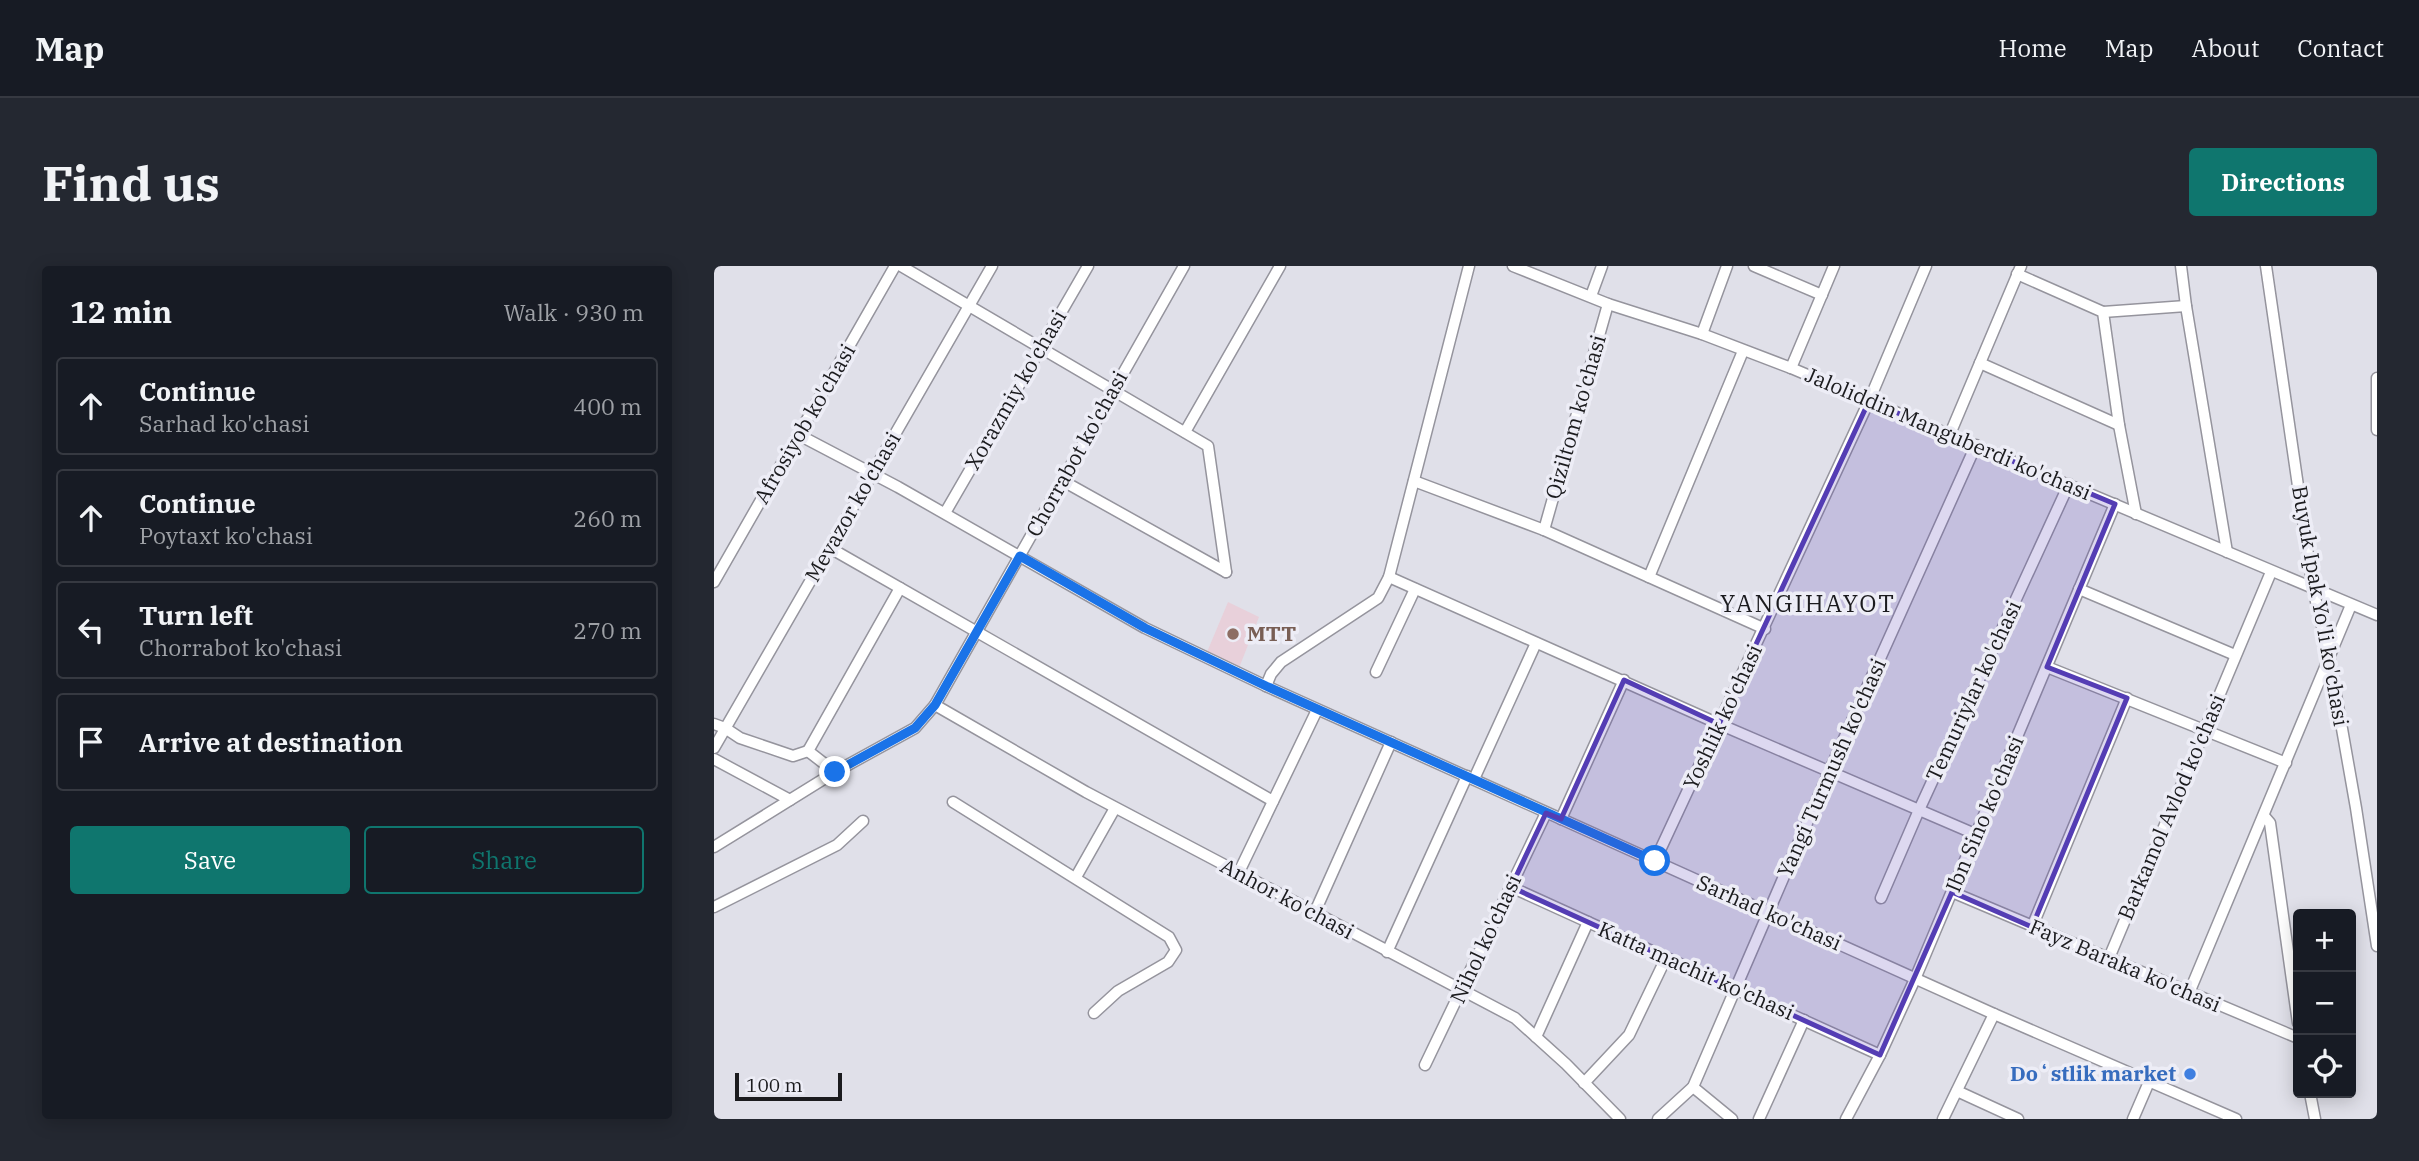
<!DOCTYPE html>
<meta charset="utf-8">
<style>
body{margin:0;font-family:"IBM Plex Serif",serif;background:#242831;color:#f1f3f6}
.controls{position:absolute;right:21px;bottom:21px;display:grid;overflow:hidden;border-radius:7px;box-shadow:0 4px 18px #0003}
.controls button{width:63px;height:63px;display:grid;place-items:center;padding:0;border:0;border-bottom:2px solid #363941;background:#171b24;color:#f1f3f6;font:35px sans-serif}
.scale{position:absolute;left:21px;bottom:18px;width:107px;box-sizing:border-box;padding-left:7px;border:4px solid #1b1b1e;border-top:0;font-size:19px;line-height:24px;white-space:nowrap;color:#1b1b1e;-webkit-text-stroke:5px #ededf6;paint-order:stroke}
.stop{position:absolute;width:21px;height:21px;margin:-16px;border:5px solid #1a73e8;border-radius:50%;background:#fff}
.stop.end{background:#1a73e8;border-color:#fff;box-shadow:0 2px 7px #0008}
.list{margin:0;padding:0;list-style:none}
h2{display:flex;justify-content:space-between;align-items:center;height:91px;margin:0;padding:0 28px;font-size:30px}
h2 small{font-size:23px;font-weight:400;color:#9ea1a6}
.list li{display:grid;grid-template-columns:46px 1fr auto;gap:21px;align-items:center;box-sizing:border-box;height:98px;margin:0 14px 14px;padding:0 14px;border:2px solid #363941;border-radius:7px}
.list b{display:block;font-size:26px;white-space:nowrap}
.list p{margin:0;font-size:23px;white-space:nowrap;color:#9ea1a6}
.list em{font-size:23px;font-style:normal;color:#9ea1a6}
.actions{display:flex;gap:14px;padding:21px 28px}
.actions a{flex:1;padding:16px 0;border:2px solid #0f766e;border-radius:7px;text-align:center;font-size:24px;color:#0f766e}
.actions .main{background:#0f766e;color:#fff}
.icon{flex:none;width:38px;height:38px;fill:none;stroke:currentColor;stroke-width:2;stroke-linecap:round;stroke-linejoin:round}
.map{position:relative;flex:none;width:1663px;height:853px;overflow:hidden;border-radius:7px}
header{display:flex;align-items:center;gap:42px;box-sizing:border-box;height:98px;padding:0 35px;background:#171b24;border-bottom:2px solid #363941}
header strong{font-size:33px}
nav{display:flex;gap:38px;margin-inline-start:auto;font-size:24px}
.intro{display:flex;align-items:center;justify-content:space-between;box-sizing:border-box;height:168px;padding:0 42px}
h1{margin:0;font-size:49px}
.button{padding:18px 32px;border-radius:7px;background:#0f766e;color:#fff;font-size:24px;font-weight:700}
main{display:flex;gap:42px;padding:0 42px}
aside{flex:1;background:#171b24;border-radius:7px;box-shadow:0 4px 18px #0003}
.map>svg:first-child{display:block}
</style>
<header>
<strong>Map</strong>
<nav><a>Home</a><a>Map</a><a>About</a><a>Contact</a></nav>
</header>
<div class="intro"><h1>Find us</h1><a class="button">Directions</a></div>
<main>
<aside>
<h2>12 min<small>Walk · 930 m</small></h2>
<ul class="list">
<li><svg class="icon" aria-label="ahead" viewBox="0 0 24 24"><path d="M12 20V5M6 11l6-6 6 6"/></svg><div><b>Continue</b><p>Sarhad ko'chasi</p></div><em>400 m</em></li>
<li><svg class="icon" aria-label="ahead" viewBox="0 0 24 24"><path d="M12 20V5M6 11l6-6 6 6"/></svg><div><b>Continue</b><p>Poytaxt ko'chasi</p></div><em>260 m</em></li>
<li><svg class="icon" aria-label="left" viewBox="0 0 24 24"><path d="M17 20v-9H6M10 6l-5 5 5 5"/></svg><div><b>Turn left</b><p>Chorrabot ko'chasi</p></div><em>270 m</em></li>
<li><svg class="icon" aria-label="arrive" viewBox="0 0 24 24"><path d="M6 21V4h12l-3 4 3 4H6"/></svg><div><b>Arrive at destination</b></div></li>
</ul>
<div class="actions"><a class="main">Save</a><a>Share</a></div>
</aside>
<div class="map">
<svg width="1663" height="853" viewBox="0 0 1663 853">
<rect width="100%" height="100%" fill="#e0e0e9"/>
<!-- education -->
<path fill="#e8d0da" d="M514 336 545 351 525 402 493 386Z"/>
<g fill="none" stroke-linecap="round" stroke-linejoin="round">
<defs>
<g id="minor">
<path d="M187 0 494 180 512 306"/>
<path d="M799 0 894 38 988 68 1077 102 1663 349"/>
<path d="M1040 0 1108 29"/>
<path d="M1467 0 1472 40 1513 286"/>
<path d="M1552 0 1599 323 1615 389 1642 542 1663 680"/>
<path d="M1303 8 1389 46 1405 159 1422 248"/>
<path d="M877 30 888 0"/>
<path d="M1389 46 1472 40"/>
<path d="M988 68 1013 0"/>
<path d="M1266 97 1405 159"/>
<path d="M1077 102 1120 0"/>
<path d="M1663 112V164"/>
<path d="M471 166 566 0"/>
<path d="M1236 168 1307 0"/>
<path d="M85 169 184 221 431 362 552 420 1280 748 1522 853"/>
<path d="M349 215 512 306"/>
<path d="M700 215 830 264 1051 363"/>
<path d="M231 247 374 0"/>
<path d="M830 264 894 38"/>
<path d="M116 282 559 535"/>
<path d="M675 311 1005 458 1261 568"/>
<path d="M935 311 1029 85"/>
<path d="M0 316 181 0"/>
<path d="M1365 323 1521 389"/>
<path d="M1333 401 1572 497"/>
<path d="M662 406 701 323"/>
<path d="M552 420 557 408 567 396 664 332 675 311 755 0"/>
<path d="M221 439 372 526 801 752 852 798 906 853"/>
<path d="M0 458 11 462 26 472 79 490 94 485"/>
<path d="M0 482 278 0"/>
<path d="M0 493 76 534"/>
<path d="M121 506 94 485 186 322"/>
<path d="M760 513 822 377"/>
<path d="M239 536 455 671 462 684 454 696 404 725 380 747"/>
<path d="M1550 550 1556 557 1584 757"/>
<path d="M847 553 910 414"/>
<path d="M0 581 121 506 201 462 221 439 470 0"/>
<path d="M941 595 1155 135 1212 0"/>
<path d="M524 608 603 444"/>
<path d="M362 611 401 542"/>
<path d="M797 621 1166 789"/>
<path d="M1238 626 1584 772"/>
<path d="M1167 632 1205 544 1355 218"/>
<path d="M0 641 123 579 149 555"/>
<path d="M600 648 677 476"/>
<path d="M1318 661 1413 432"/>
<path d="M673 686 753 510"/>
<path d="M1395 692 1557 306"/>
<path d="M1475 727 1637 339"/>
<path d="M822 771 874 656"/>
<path d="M711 799 832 547"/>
<path d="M870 817 915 769 952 692"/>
<path d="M979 821 1018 853"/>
<path d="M1243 825 1304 853"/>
<path d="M1596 827 1601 853"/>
<path d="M944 853 979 821 1115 506 1262 179"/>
<path d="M1045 853 1090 754"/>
<path d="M1132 853 1166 789 1201 713 1401 238"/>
<path d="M1229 853 1280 748"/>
<path d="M1419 853 1435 816"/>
</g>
</defs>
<!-- minor casing -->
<use href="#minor" stroke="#95949d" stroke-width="13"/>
<!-- minor -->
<use href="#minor" stroke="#fff" stroke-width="10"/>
</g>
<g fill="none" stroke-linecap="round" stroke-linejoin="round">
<!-- route -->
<path stroke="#1a73e8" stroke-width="9" d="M121 506 201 462 221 439 306 290 431 362 552 420 941 595"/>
</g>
<!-- marked area -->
<path fill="#543db4" fill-opacity="0.2" stroke="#543db4" stroke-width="5" stroke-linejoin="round" d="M1155 135 1401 238 1333 401 1413 432 1318 661 1238 626 1166 789 797 621 832 547 847 553 910 414 1005 458Z"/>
<!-- markers -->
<circle fill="#8d6e63" stroke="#ededf6" stroke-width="2.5" cx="519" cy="368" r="7"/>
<circle fill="#3f7fe0" stroke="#ededf6" stroke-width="2.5" cx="1476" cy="808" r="7"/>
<g text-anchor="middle" stroke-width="7" stroke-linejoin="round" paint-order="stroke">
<!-- street labels -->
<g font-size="21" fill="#1b1b1e" stroke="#ededf6">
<text transform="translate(302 124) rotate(-60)" y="7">Xorazmiy ko'chasi</text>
<text transform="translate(862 151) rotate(-74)" y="7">Qiziltom ko'chasi</text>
<text transform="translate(91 158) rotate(-60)" y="7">Afrosiyob ko'chasi</text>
<text transform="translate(1234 168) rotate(23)" y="7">Jaloliddin Manguberdi ko'chasi</text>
<text transform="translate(363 188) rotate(-61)" y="7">Chorrabot ko'chasi</text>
<text transform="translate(139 241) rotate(-60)" y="7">Mevazor ko'chasi</text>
<text transform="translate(1606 340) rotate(80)" y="7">Buyuk Ipak Yo'li ko'chasi</text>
<text transform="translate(1260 425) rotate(-65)" y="7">Temuriylar ko'chasi</text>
<text transform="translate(1009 451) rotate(-65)" y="7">Yoshlik ko'chasi</text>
<text transform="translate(1118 502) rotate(-66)" y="7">Yangi Turmush ko'chasi</text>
<text transform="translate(1458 541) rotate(-67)" y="7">Barkamol Avlod ko'chasi</text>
<text transform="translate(1271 548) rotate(-67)" y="7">Ibn Sino ko'chasi</text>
<text transform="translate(573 633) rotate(28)" y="7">Anhor ko'chasi</text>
<text transform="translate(1055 647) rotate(24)" y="7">Sarhad ko'chasi</text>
<text transform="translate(772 673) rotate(-65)" y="7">Nihol ko'chasi</text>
<text transform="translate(1411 700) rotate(23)" y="7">Fayz Baraka ko'chasi</text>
<text transform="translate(982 705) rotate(24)" y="7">Katta machit ko'chasi</text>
</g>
<!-- education labels -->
<g font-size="21" font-weight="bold" fill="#785e54" stroke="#ededf6" text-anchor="start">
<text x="533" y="375">MTT</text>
</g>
<!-- shop labels -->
<g font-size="21" font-weight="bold" fill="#366cbe" stroke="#ededf6" text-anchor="end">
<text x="1462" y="815">Doʻstlik market</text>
</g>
<!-- quarter labels -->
<g font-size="24" letter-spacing="2" fill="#1b1b1e" stroke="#ededf6">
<text x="1094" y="346">YANGIHAYOT</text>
</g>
</g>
</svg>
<div class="controls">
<button>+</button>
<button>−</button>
<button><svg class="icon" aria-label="locate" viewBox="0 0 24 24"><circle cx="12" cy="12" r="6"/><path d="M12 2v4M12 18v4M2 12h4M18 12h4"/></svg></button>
</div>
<div class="scale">100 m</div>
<div class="stop" style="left:941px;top:595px"></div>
<div class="stop end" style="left:121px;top:506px"></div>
</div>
</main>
